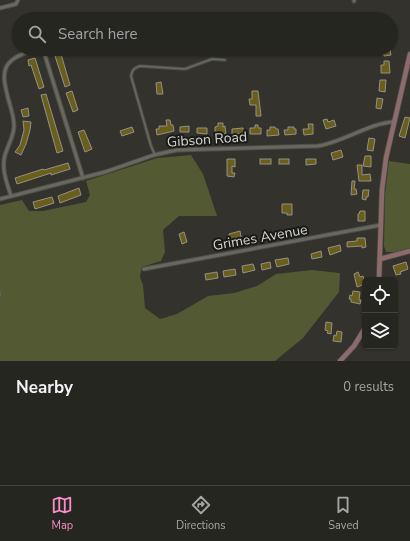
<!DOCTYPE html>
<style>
body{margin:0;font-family:"Nunito Sans",sans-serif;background:#32322e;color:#f1f3f6}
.controls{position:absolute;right:12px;bottom:12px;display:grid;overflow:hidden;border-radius:6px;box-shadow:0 1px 3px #0004}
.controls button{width:36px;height:36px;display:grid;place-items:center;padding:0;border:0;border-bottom:1px solid #42433f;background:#262621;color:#f1f3f6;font:20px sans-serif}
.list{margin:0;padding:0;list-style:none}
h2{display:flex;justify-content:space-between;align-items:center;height:52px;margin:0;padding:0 16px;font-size:17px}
h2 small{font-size:13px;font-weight:400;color:#a4a5a5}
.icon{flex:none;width:22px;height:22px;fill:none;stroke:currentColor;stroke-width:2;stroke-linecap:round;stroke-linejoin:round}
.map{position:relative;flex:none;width:410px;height:361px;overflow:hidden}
.search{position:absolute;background:#262621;box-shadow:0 1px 3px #0004;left:12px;right:12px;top:12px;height:44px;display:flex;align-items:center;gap:10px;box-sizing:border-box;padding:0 14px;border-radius:22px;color:#a4a5a5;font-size:15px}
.sheet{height:124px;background:#262621}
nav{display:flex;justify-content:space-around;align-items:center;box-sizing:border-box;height:56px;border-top:1px solid #42433f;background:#262621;font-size:11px;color:#a4a5a5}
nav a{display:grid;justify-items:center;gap:2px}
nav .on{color:#f98fc9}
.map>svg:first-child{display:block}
</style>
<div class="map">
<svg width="410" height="361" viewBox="0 0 410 361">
<rect width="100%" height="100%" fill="#33322c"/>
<!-- green -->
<g fill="#525933">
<path d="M191 155 203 174 217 216H179L163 230 165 252 161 261 142 267 140 277 143 285 145 308 160 319 177 314 208 296 234 293 257 286 276 274 312 270 340 273 339 292 303 338 275 361H0V205L22 200 29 211H43L86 202 90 195 86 181 157 158Z"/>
<path d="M389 161 410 164V248L395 252H386L384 246 385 194Z"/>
</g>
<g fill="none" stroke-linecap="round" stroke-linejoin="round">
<!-- stream -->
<path stroke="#5276a6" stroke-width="1" d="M0 292V296"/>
</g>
<!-- building -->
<g fill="#6a5e1b" stroke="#93918a">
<path d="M380 49H390L391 55 384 56V54H380Z"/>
<path d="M61 54 70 85 65 87 55 56Z"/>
<path d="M35 58 44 87 39 89 31 65 29 66 28 60Z"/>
<path d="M384 61H389L390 73H381V65H384Z"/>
<path d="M380 80H386L385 92 379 91Z"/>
<path d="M161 82 163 94H157L156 83Z"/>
<path d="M72 91 78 110 73 112 66 93Z"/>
<path d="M252 91H258L261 116H256V105H250L249 99H252Z"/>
<path d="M46 94 63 151 57 153 41 95Z"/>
<path d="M377 98 383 99 381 109 376 108Z"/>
<path d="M28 108 29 116 23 117 21 110Z"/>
<path d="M405 117 410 118 405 138 399 136Z"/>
<path d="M327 119 328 122 334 120 336 126 326 129 323 120Z"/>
<path d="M166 120H170L171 125H173L174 131 157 135 156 129H159V126H167Z"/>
<path d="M23 121 31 122 30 130 26 144 21 155 15 152 20 145 24 130Z"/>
<path d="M218 123H223V127L225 126 226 134H215V127L218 126Z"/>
<path d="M308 124H313V134L304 135 303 129H309Z"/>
<path d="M255 125H258V128H261V134H250V128H255Z"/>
<path d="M189 126V132H180V127Z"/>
<path d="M132 127 134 132 122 136 120 131Z"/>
<path d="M270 127H275L276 129H278L279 135 267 136V130H270Z"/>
<path d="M288 127H294V129H296V134L285 135 284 130H288Z"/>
<path d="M197 128H207V134L197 133Z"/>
<path d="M243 128V134H232V129Z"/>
<path d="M84 130 92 149 85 152 78 132Z"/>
<path d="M369 138 375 139 373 151 367 150Z"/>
<path d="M341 150 343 157 333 160 331 153Z"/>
<path d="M365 156H371V167L363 166Z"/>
<path d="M227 159H235V167L232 166V173H235L234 177 227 176Z"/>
<rect x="260" y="159" width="11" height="5"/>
<rect x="279" y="159" width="10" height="5"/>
<path d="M306 159H316V164L306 165Z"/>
<path d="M68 163 70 169 51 175V173L17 184 15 178 43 169 44 170Z"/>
<path d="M357 165H362V175L370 174 371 181H359Z"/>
<path d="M352 181H355L354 189H356L357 194 351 195Z"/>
<path d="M79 188 81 195 60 203 58 196Z"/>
<path d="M363 190H369L368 197H366V200L362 199Z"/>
<path d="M52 197 54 203 35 209 33 202Z"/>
<path d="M282 204H292V215H287V213H282Z"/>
<path d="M360 211H365V221H358V214H359Z"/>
<path d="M240 231 241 237 230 239 229 234Z"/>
<path d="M184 232 187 242 182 244 179 234Z"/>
<path d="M357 238H365L366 247 362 248V246L347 247V242L357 241Z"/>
<path d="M340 245 341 251 330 255 328 248Z"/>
<path d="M321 251 322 257 312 259 311 254Z"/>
<path d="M288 258 289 264 277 267 275 260Z"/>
<path d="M270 262 271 268 262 270 261 264Z"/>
<path d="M406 262 408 269 400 272 401 274 396 275 393 266Z"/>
<path d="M253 264 255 270 243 273 242 266Z"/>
<path d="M235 269 236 275 224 277 223 271Z"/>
<path d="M217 272 218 278 206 280 205 274Z"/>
<path d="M358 272 360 277 363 276 365 284 357 287 354 274Z"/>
<path d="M353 291 360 292 359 300H361L360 304 351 302V299H349L350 295 352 296Z"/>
<path d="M326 322 332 323 331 334 327 333 328 331 325 330Z"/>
<path d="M337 331 342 332 341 342 333 341 334 335 336 336Z"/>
</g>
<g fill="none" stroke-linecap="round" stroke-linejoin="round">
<defs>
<path id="lane" d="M155 155 151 146 131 76C132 70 134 68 140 66L185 69 212 59 225 60"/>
<g id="street">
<path d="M354 1V0"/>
<path d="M0 8 16 4 18 0"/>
<path d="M43 49 83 178"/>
<path d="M11 196C7 183 1 169 5 155 8 145 14 136 14 126 14 118 12 112 10 105 0 70 0 60 37 49"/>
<path d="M0 199 105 172 154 155 177 150 318 146C343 142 370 123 393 122"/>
<path d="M144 269 381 225"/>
</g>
<g id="secondary">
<path d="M380 259 410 251"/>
<path d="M379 280 382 190 386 158 410 54"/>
<path d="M340 361 354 346 365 328"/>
</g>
</defs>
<!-- lane casing -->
<use href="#lane" stroke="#4f4e49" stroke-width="3.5"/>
<!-- street casing -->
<use href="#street" stroke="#4f4e49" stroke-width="5"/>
<!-- secondary casing -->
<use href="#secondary" stroke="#4f4e49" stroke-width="6"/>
<!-- lane -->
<use href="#lane" stroke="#686760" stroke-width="1.5"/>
<!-- street -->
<use href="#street" stroke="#686760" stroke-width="3"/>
<!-- secondary -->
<use href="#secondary" stroke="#8d6b6d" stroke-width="4.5"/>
</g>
<g text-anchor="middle" stroke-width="4" stroke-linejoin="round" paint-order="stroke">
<!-- street labels -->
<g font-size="14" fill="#d6d5d1" stroke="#1a1a17">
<text transform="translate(207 139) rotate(-4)" y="5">Gibson Road</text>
<text transform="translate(260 237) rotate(-10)" y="5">Grimes Avenue</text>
</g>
</g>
</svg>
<div class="controls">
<button><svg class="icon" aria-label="locate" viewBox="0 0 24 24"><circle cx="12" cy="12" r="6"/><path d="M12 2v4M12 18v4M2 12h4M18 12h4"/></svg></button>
<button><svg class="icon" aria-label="layers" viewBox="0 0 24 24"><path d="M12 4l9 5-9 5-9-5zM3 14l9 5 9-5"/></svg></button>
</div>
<div class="search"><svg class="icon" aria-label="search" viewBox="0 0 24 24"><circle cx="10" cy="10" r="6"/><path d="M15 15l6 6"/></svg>Search here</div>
</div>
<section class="sheet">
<h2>Nearby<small>0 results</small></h2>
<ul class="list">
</ul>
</section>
<nav>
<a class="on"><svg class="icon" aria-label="map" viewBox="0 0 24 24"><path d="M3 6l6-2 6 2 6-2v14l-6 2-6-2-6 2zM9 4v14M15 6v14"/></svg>Map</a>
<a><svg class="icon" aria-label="directions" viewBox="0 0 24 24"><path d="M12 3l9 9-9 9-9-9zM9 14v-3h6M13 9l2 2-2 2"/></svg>Directions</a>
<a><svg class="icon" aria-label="saved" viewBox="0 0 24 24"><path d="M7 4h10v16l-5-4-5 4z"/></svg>Saved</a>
</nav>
